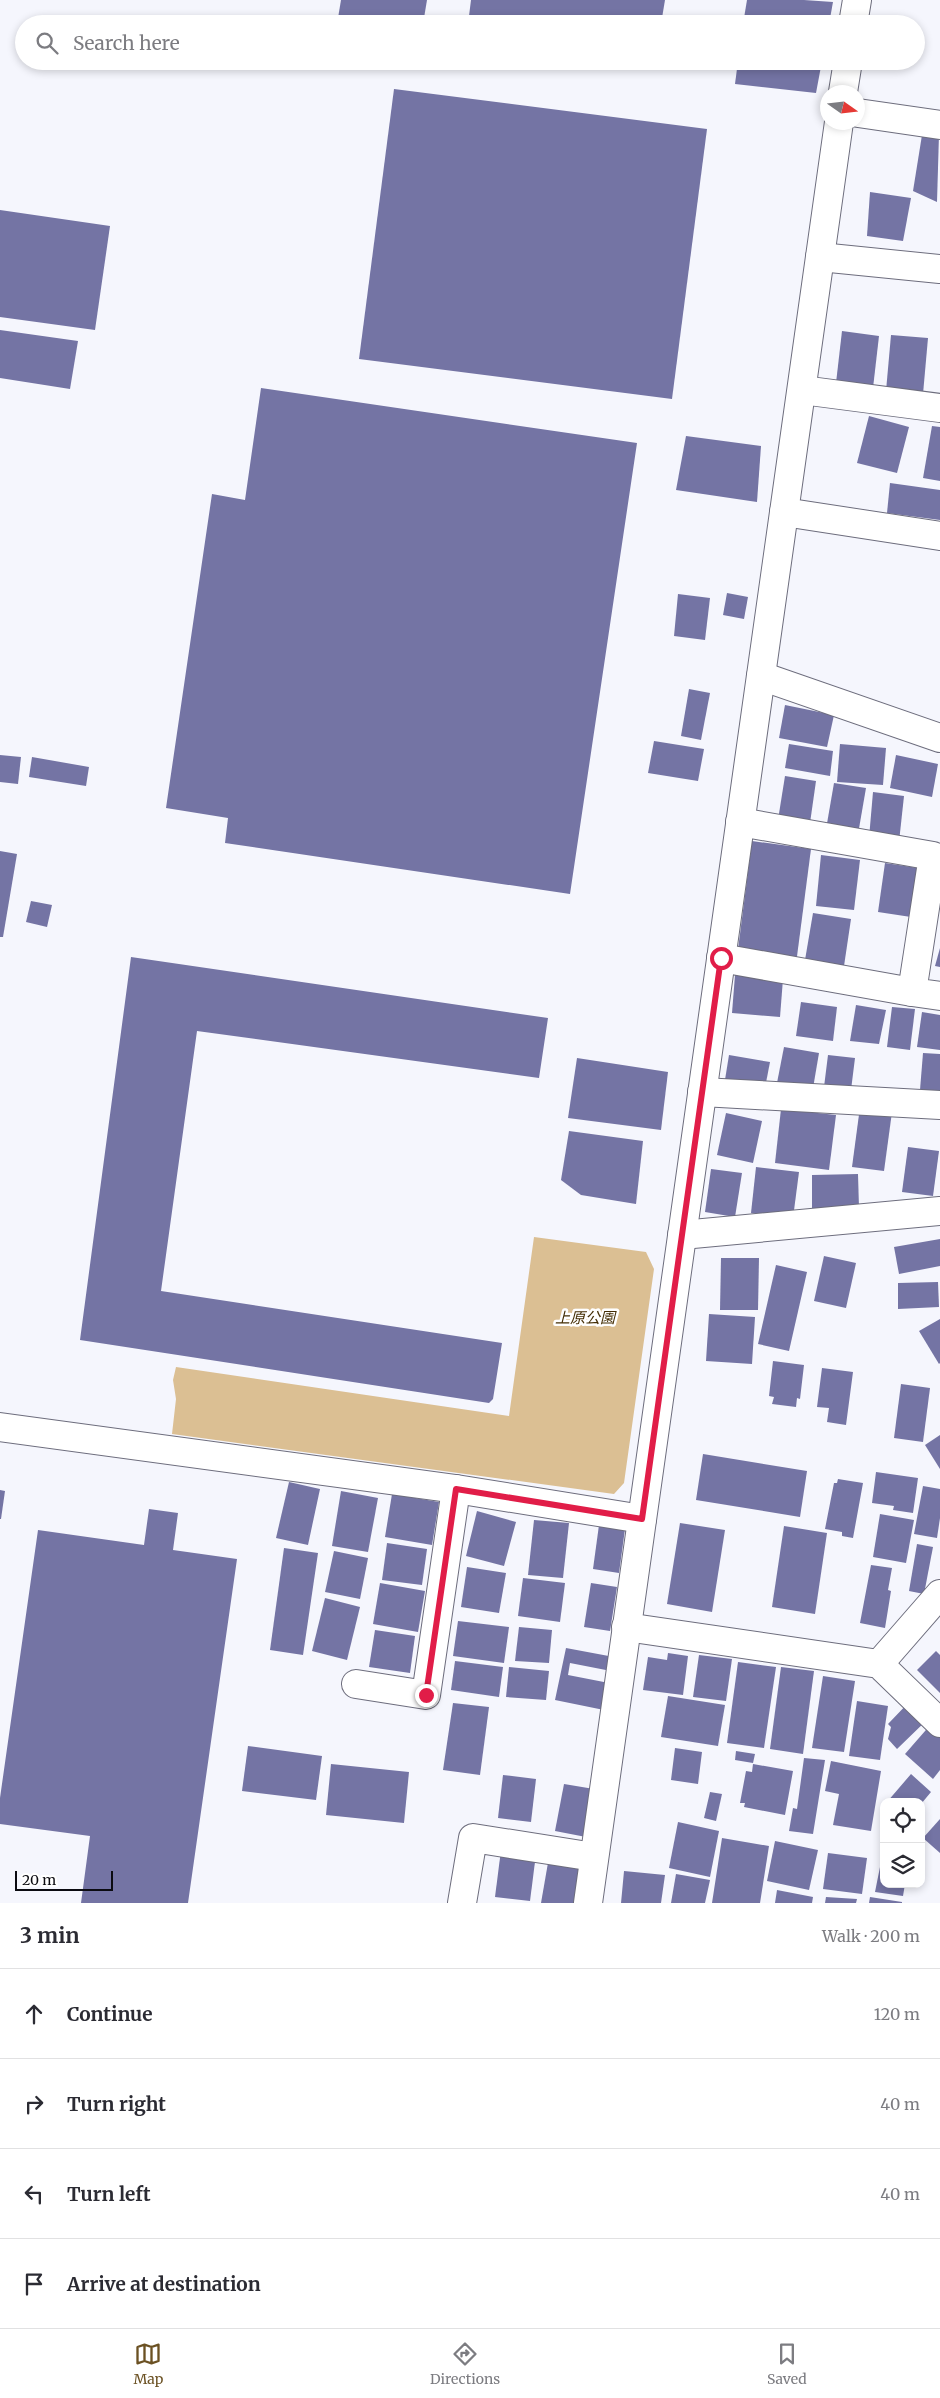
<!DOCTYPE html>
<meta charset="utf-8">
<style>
body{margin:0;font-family:Merriweather,"Noto Sans JP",serif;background:#f2f2f3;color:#2b2b33}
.controls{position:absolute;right:15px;bottom:15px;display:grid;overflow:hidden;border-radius:10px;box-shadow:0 2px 8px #0003}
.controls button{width:45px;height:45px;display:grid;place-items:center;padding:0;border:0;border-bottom:1px solid #e1e1e2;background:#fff;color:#2b2b33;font:25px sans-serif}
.compass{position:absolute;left:820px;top:85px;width:45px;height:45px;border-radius:50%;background:#fff;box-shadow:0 2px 8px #0003;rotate:104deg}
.scale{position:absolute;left:15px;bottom:12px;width:98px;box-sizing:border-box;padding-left:5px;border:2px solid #0b0b11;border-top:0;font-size:14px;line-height:18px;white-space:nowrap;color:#0b0b11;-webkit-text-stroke:4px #fff;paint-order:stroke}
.stop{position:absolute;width:15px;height:15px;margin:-11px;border:4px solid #e11d48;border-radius:50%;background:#fff}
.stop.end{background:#e11d48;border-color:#fff;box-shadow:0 1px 5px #0008}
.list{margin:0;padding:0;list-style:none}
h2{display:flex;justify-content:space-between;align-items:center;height:65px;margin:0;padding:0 20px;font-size:21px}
h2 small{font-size:16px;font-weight:400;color:#7c7c81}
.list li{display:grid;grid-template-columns:32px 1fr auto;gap:15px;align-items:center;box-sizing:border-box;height:90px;padding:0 20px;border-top:1px solid #e1e1e2}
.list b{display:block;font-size:19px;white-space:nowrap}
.list em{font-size:16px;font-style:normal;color:#7c7c81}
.icon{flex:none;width:28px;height:28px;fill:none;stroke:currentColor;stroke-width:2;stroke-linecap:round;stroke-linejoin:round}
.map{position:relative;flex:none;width:940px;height:1903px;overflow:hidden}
.search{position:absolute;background:#fff;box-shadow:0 2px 8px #0003;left:15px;right:15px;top:15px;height:55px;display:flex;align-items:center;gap:12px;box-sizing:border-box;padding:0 18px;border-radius:28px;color:#7c7c81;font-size:19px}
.sheet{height:425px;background:#fff}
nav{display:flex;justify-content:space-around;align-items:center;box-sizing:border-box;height:70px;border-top:1px solid #e1e1e2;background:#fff;font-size:14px;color:#7c7c81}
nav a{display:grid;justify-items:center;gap:2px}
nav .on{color:#6b5123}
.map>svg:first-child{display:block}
</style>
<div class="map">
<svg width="940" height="1903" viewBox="0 0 940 1903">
<rect width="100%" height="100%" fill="#f5f6fd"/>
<!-- green -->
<path fill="#dbbf93" d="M534 1237 646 1252 654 1269 624 1483 614 1494 172 1434 176 1399 173 1380 176 1367 509 1416Z"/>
<!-- building -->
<g fill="#7474a4">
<path d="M341 0H427L423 24H337Z"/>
<path d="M471 0H665L661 24H468Z"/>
<path d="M747 0H804L833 2 829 24H743Z"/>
<path d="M738 61H822L816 93 735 84Z"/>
<path d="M394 89 707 129 672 399 359 359Z"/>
<path d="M939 134 937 202 913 191 922 135Z"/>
<path d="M870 192 911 198 903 241 867 236Z"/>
<path d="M0 210 110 226 95 330 0 317Z"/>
<path d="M0 330 78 341 70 389 0 378Z"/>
<path d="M842 331 879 336 873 388 836 383Z"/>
<path d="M891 335 928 338 923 394 886 391Z"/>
<path d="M261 388 637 443 570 894 225 843 228 818 166 808 212 494 245 500Z"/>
<path d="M869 416 909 427 897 473 857 463Z"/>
<path d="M932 426 940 427V481L923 478Z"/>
<path d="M686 436 761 446 757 502 676 490Z"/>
<path d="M890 483 940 490V520L887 513Z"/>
<path d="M727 593 748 597 744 619 723 615Z"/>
<path d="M678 594 710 598 705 640 674 636Z"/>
<path d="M689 689 710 693 701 740 681 736Z"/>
<path d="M785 705 834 715 827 747 779 738Z"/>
<path d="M654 741 704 749 698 781 648 773Z"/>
<path d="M789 744 833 751 830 776 785 768Z"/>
<path d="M840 744 886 748 883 785 837 782Z"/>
<path d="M0 755 21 757 18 784 0 782Z"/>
<path d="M896 755 938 764 932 797 890 788Z"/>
<path d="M32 757 89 767 86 786 29 777Z"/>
<path d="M785 776 816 781 809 830 777 826Z"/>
<path d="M834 783 866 788 857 840 825 835Z"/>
<path d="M873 792 904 796 899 842 869 838Z"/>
<path d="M752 841 811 849 796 964 737 957Z"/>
<path d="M0 851 17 854 3 937H0Z"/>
<path d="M821 855 860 860 854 910 816 906Z"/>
<path d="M885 863 918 868 911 917 878 912Z"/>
<path d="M31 901 52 905 47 927 26 922Z"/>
<path d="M813 913 851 919 844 966 805 960Z"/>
<path d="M940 948V967L935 966Z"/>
<path d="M131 957 548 1018 539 1078 197 1031 161 1291 502 1343 493 1399 489 1403 80 1340Z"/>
<path d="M735 975 783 979 780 1017 732 1013Z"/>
<path d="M801 1002 837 1007 833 1041 796 1036Z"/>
<path d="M856 1005 886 1010 879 1044 850 1041Z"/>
<path d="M892 1007 915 1009 910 1050 887 1047Z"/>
<path d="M922 1012 940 1015V1050L917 1047Z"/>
<path d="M784 1047 819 1053 812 1094 776 1088Z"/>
<path d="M923 1053 940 1054V1092L920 1090Z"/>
<path d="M729 1055 770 1062 764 1093 724 1086Z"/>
<path d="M828 1055 855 1058 851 1090 824 1087Z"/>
<path d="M577 1058 668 1072 661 1130 568 1118Z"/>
<path d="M860 1107 892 1112 884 1171 852 1167Z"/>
<path d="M781 1109 836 1115 829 1170 775 1163Z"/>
<path d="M726 1113 762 1121 753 1163 717 1155Z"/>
<path d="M569 1131 643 1141 636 1204 581 1195 561 1180Z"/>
<path d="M908 1147 939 1151 933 1196 902 1192Z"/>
<path d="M756 1167 799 1172 793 1218 751 1213Z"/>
<path d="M711 1169 742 1173 735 1217 705 1212Z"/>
<path d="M858 1174 859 1208 812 1209V1175Z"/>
<path d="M940 1239V1266L899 1274 894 1247Z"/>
<path d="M824 1256 856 1263 846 1308 814 1301Z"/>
<path d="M721 1258H759L758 1310H720Z"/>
<path d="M776 1265 807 1272 789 1351 758 1344Z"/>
<path d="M938 1282 939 1307 898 1309V1283Z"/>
<path d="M709 1314 755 1317 752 1364 706 1361Z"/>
<path d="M940 1319V1363L939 1364 919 1331Z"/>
<path d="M773 1361 804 1365 800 1399 797 1398 796 1407 772 1404 774 1397 769 1396Z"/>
<path d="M822 1368 853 1372 846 1425 827 1422 829 1408 817 1407Z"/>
<path d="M901 1384 930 1388 923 1442 894 1438Z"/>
<path d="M940 1435V1469L925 1445Z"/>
<path d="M703 1454 807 1471 800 1517 696 1500Z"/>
<path d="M876 1472 918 1478 913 1513 893 1510 894 1506 872 1503Z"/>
<path d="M838 1479 863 1483 853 1538 842 1536V1532L825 1529 834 1483H837Z"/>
<path d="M289 1482 320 1489 308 1545 276 1538Z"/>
<path d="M923 1486 940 1489V1518L937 1538 914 1534Z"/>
<path d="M0 1490 5 1491 1 1519H0Z"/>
<path d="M341 1491 378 1498 368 1552 332 1546Z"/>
<path d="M392 1494 439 1502 432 1545 385 1537Z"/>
<path d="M149 1509 178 1513 173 1550 237 1559 188 1903H81L90 1836 0 1824V1798L38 1530 144 1545Z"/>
<path d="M477 1511 516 1522 504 1566 466 1556Z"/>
<path d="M880 1514 914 1520 906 1563 873 1557Z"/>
<path d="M534 1520 569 1523 563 1578 528 1575Z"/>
<path d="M680 1523 725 1530 712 1612 667 1604Z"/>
<path d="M599 1525 625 1529 619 1573 593 1569Z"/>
<path d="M784 1526 827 1533 815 1614 772 1607Z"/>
<path d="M387 1543 427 1549 422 1585 382 1580Z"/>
<path d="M917 1544 933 1547 924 1594 909 1591Z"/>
<path d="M284 1548 318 1553 303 1655 270 1650Z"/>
<path d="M334 1551 368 1558 360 1599 325 1592Z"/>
<path d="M871 1565 892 1568 888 1590 891 1591 885 1628 860 1623Z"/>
<path d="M467 1567 506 1573 499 1613 461 1607Z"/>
<path d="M523 1578 565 1583 560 1622 518 1616Z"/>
<path d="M380 1583 425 1591 418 1632 373 1624Z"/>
<path d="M591 1583 617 1587 610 1631 584 1627Z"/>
<path d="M325 1598 360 1607 347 1660 312 1651Z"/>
<path d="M458 1621 509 1627 504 1663 453 1656Z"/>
<path d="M519 1627 552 1630 549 1663 515 1661Z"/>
<path d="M375 1630 415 1636 410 1673 369 1667Z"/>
<path d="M566 1648 614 1657 611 1671 570 1663 568 1675 609 1683 604 1710 555 1700Z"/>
<path d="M936 1651 940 1655V1693L917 1670Z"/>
<path d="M668 1653 688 1656 683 1695 643 1690 648 1657 667 1660Z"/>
<path d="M699 1655 732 1659 726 1701 693 1697Z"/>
<path d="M455 1661 503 1667 499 1697 451 1690Z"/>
<path d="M738 1662 776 1667 764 1748 727 1743Z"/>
<path d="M509 1667 549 1671 546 1700 506 1697Z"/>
<path d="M781 1667 814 1671 803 1754 770 1749Z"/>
<path d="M823 1676 855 1681 844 1752 812 1748Z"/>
<path d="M668 1696 725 1705 718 1746 661 1737Z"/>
<path d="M911 1700 929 1718 897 1749 888 1739 891 1727 888 1724Z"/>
<path d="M857 1701 888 1706 880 1760 849 1756Z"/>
<path d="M453 1703 489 1707 480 1775 443 1770Z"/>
<path d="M932 1723 940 1730V1770L933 1779 905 1754Z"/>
<path d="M248 1746 322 1756 316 1800 242 1791Z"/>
<path d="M675 1748 702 1752 698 1784 671 1780Z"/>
<path d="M736 1751 755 1754 753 1763 735 1760Z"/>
<path d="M804 1758 825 1760 813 1834 789 1831 793 1808 797 1809Z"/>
<path d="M831 1761 881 1771 871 1831 833 1825 839 1794 825 1791Z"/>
<path d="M331 1764 409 1772 404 1823 326 1815Z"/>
<path d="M753 1764 793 1771 785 1815 744 1807 745 1803H740L746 1771 752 1772Z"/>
<path d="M911 1774 931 1792 921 1804V1802H887Z"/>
<path d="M503 1775 536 1779 531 1822 498 1818Z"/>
<path d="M564 1784 594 1789 586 1837 555 1831Z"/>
<path d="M710 1792 722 1794 716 1821 704 1818Z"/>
<path d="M940 1819V1853L923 1838Z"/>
<path d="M678 1822 719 1831 710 1877 669 1868Z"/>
<path d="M722 1838 769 1846 760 1903H712Z"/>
<path d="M775 1841 818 1850 809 1890 767 1881Z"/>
<path d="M501 1850 536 1854 530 1901 495 1897Z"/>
<path d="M828 1853 867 1858 862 1894 823 1889Z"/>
<path d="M549 1857 593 1865 586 1903H541Z"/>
<path d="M881 1862H884V1884H905L903 1896 875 1892Z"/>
<path d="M624 1871 665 1875 661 1903H621Z"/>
<path d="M676 1874 710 1880 705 1903H671Z"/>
<path d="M777 1890 813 1897 812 1903H775Z"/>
<path d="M826 1897 857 1899 856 1903H825Z"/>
<path d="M870 1897 902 1902V1903H869Z"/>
</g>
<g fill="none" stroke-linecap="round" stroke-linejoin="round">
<defs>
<g id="minor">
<path d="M853 24 857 0"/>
<path d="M843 92 848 61"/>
<path d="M858 113 940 125"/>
<path d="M820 257 940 269"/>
<path d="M802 390 940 408"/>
<path d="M784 512 940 536"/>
<path d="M761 676 940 738"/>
<path d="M740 822 933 856 912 992 940 996"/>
<path d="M721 958 912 992"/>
<path d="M702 1092 940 1105"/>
<path d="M682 1235 940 1211"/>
<path d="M0 1427 456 1489 642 1519"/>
<path d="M626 1627 879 1664 940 1723"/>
<path d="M879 1664 940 1594"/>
<path d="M356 1684 426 1695 456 1489"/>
<path d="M462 1903 473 1838 594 1857"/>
<path d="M588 1903 839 122"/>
</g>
</defs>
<!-- minor casing -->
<use href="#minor" stroke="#6d6d7d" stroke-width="30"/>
<!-- minor -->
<use href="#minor" stroke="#fff" stroke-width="28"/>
</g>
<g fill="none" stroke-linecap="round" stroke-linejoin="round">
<!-- route -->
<path stroke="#e11d48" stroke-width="6" d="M426 1695 456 1489 642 1519 721 958"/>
</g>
<g text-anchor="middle" stroke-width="5" stroke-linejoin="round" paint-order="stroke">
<!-- park labels -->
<g font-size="15" font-style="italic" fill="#442e05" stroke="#fff">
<text x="585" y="1323">上原公園</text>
</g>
</g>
</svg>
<div class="controls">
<button><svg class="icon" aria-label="locate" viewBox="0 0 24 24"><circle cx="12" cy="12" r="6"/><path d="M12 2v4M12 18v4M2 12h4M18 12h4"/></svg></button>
<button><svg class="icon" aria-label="layers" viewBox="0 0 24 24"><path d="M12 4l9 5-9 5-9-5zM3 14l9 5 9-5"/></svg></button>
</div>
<svg class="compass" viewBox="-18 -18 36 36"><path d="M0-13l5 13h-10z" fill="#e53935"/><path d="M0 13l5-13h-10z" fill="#7c7c81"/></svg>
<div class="scale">20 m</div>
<div class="stop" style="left:721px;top:958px"></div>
<div class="stop end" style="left:426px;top:1695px"></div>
<div class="search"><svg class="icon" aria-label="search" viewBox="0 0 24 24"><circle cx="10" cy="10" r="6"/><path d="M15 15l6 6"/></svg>Search here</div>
</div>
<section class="sheet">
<h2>3 min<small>Walk · 200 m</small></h2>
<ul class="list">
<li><svg class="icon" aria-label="ahead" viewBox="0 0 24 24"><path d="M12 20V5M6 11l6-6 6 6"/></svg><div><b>Continue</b></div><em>120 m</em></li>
<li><svg class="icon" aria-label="right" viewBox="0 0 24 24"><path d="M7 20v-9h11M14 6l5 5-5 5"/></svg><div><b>Turn right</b></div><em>40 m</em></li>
<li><svg class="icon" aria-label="left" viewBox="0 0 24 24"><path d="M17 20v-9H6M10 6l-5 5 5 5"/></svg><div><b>Turn left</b></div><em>40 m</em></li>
<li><svg class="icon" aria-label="arrive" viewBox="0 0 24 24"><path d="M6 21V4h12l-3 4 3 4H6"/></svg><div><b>Arrive at destination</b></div></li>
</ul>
</section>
<nav>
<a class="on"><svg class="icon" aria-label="map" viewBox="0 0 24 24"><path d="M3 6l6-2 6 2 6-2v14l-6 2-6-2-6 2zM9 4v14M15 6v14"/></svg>Map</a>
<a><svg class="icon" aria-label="directions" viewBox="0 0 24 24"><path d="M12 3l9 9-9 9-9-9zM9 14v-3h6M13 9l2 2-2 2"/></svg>Directions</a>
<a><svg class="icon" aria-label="saved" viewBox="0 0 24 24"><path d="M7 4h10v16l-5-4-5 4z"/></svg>Saved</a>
</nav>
